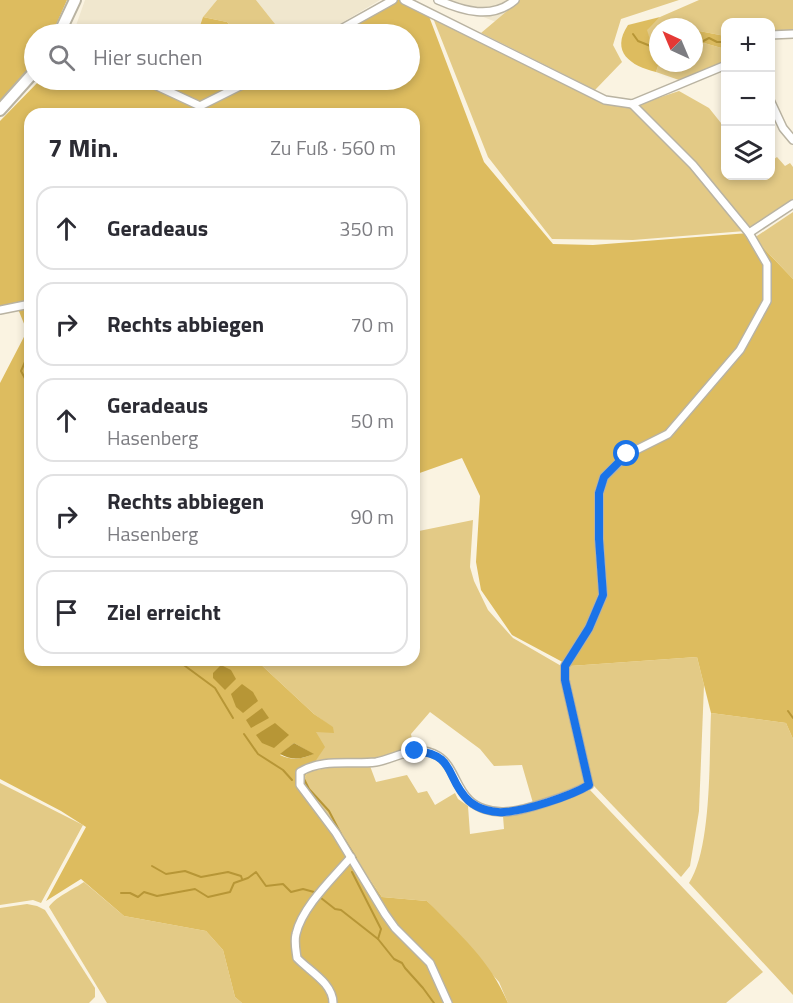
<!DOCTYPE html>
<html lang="de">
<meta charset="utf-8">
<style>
body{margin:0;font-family:"Titillium Web",sans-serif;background:#f7f7f7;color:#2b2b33}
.controls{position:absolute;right:18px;top:18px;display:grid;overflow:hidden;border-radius:12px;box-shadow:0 3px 9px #0003}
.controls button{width:54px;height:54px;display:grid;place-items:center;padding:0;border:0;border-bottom:2px solid #e1e1e2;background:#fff;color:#2b2b33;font:30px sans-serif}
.compass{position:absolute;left:649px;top:18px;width:54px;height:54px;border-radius:50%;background:#fff;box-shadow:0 3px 9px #0003;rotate:316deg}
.stop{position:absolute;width:18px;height:18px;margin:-14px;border:4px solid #1a73e8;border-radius:50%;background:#fff}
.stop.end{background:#1a73e8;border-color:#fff;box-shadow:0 2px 6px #0008}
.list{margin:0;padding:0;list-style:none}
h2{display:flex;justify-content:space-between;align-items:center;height:78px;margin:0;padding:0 24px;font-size:26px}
h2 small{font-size:20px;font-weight:400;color:#7c7c81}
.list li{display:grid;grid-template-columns:39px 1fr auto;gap:18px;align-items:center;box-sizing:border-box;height:84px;margin:0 12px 12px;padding:0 12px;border:2px solid #e1e1e2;border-radius:18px}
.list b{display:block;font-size:22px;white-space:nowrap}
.list p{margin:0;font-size:20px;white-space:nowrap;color:#7c7c81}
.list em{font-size:20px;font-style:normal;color:#7c7c81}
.icon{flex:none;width:33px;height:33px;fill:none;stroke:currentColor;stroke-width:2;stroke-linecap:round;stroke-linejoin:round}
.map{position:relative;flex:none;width:793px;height:1003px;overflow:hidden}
.search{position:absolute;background:#fff;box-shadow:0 3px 9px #0003;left:24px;top:24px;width:396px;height:66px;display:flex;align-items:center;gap:15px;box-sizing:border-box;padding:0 21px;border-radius:33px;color:#7c7c81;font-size:22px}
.panel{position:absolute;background:#fff;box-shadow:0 3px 9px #0003;left:24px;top:108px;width:396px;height:558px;border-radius:18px}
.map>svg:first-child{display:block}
</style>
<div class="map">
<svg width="793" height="1003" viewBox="0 0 793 1003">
<rect width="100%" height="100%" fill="#faf3e1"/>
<!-- built -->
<g fill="#f0e7ce">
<path d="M85 0H217L203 17 196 34H73Z"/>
<path d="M256 0H380L323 34H283Z"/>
<path d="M441 0H520L496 22Z"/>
</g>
<!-- green -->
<g fill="#e3ca86">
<path d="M217 0H256L283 34H238L227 22 203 17Z"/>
<path d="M520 0H679L621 19 613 45 622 62 595 90 481 33Z"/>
<path d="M699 0H793V31L771 32 770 22H726L725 36 694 30V27H658V40L651 42 646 30 660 17Z"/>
<path d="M433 18 606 103 631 106 693 167 745 231 633 240 552 239 488 157Z"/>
<path d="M704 43 725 49V59L721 63 679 80 656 72 659 63H694V46Z"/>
<path d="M679 91 709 108 725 128 726 176H770L771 161 777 157 785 166 790 163 793 167V203L750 229 637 105Z"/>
<path d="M793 212V279L754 238Z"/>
<path d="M473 520 470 567 474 581 488 610 513 638 563 667 586 784 533 803 522 765 494 766 480 749 430 712 411 734 414 749 376 760 314 764 316 732 333 728 314 714 256 660H414V532Z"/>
<path d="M697 657 704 685 699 811 690 866 681 877 593 785 570 682V666Z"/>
<path d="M711 713 786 723 793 739V995L689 883C712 848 709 757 711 713Z"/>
<path d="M340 766H370L376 782 407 775 418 793 427 791 435 805 455 793 458 799 468 806 470 834 504 829 503 816 522 814 590 790 763 972 726 1003H508L499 982 427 901 382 897 302 781 309 771Z"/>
<path d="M0 783 83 825 41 903 33 900 0 905Z"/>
<path d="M84 882 124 916 206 931 223 950 235 997 242 1003H107L49 907C54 898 74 889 84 882Z"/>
<path d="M27 904 37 906 45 910 95 988V997L89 1003H0V908Z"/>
</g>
<!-- forest -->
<g fill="#ddbc5f" fill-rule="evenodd">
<path d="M0 0H67L52 34H34V62L23 79 0 103Z"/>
<path d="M395 0H404L427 11 484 162 553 244 593 245 749 233 793 279V739L786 723 711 713 697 657 570 666 512 635 481 590 476 562 480 496 462 458 414 475V114H30V660H196L197 663 215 662V660H256L314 714 333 727 334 733 316 732 325 747 302 781 382 897 427 901C459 934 490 960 508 1003H242L235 997 223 950 206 931 124 916 81 879 46 901 86 827 61 811 0 779V383L27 331 18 309 0 310V121L40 80H144L176 92 180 80H410V34H332ZM294 743 313 754C301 759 293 761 280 755Z"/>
<path d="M203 17 227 22 238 34H197Z"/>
<path d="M660 17 647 30 651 42 658 40 659 63 656 72C631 66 610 52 628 25Z"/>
<path d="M694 30 725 36V49L704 43 694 46Z"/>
</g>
<!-- water -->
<g fill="#b79636">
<path d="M221 665 231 670 236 679 225 690 213 678V673Z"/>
<path d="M242 684 253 692 258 701 243 713 236 707 231 694Z"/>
<path d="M262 708 269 718 251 728 246 720Z"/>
<path d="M275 723 289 735 274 748 262 743 256 735Z"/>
<path d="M294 743 314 754C301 759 293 761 280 754Z"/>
</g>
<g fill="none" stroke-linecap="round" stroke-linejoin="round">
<!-- stream -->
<g stroke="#b79636" stroke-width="2">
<path d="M633 34 638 41 658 49"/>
<path d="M694 46 709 38 717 42H726"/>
<path d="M29 353 21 371 29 386 30 396"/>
<path d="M177 660 215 688 233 718"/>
<path d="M788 711 793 718"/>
<path d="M244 734 258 754 283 770 292 780"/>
<path d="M303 777 309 789 329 811 341 834"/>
<path d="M344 839 356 858"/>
<path d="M152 866 166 874 185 871 201 877 228 872 241 876 242 879"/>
<path d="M352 872 381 929 378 939 394 959 402 963 405 968 423 988 434 1003"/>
<path d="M121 893H130L138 897 144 892 157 896 195 889 208 897 230 892 234 883 248 878 256 872 266 886 283 884 291 892 303 889 314 892"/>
<path d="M321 898 335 909 341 910 378 939"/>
</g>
<defs>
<g id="minor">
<path d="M404 0 605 100 632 104 726 65"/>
<path d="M438 0C463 11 492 20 515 0"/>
<path d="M332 34 393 0"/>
<path d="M770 35 793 34"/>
<path d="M144 80 200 106 252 80"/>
<path d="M770 100 783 128 793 140"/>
<path d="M749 233 793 204"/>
<path d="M0 310 30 304"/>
<path d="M333 1003C333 983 309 971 297 958 296 950 294 942 296 934 302 907 333 878 351 857"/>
<path d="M448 1003 430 963 395 928 385 914 336 833 300 785V772C323 758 351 765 376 762 389 760 402 752 416 751 423 750 431 752 438 756 453 765 456 788 469 800 477 808 491 812 502 812 521 813 573 794 589 785L565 680V666L589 628 603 595 599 539V493L604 477 628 454 668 434 740 350 767 301V264L749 233 693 165 632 104"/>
</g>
<g id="secondary">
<path d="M59 34 75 0"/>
<path d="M0 110 34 72"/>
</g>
</defs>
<!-- minor casing -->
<use href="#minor" stroke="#b9b3a2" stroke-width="10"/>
<!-- secondary casing -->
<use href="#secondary" stroke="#b9b3a2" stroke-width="14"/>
<!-- minor -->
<use href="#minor" stroke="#fff" stroke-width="7"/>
<!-- secondary -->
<use href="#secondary" stroke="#fff" stroke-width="10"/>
</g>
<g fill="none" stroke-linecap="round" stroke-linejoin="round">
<!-- route -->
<path stroke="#1a73e8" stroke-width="8" d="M415 751C457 754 445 779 469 801 478 809 493 813 504 812 525 811 571 796 589 785L565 680V666L589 628 603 595 599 539V493L604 477 627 454"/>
</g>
</svg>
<div class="controls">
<button>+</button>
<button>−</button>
<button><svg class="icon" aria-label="layers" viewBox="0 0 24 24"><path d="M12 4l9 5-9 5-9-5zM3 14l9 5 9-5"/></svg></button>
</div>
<svg class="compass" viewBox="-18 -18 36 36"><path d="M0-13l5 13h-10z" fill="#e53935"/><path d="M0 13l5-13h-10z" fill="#7c7c81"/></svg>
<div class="stop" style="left:627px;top:454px"></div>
<div class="stop end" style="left:415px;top:751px"></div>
<div class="search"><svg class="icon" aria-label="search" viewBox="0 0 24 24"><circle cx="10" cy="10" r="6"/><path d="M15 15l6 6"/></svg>Hier suchen</div>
<section class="panel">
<h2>7 Min.<small>Zu Fuß · 560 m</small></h2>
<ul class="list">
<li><svg class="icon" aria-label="ahead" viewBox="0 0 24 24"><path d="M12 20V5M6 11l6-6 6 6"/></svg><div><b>Geradeaus</b></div><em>350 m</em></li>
<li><svg class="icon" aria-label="right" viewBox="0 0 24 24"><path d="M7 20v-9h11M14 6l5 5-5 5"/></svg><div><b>Rechts abbiegen</b></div><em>70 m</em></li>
<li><svg class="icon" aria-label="ahead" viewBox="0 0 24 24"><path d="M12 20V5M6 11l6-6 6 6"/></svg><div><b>Geradeaus</b><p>Hasenberg</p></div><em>50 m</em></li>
<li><svg class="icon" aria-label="right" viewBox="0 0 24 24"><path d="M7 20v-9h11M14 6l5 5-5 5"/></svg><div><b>Rechts abbiegen</b><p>Hasenberg</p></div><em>90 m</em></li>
<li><svg class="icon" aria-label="arrive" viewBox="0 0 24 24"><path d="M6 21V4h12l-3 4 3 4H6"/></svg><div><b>Ziel erreicht</b></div></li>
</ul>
</section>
</div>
